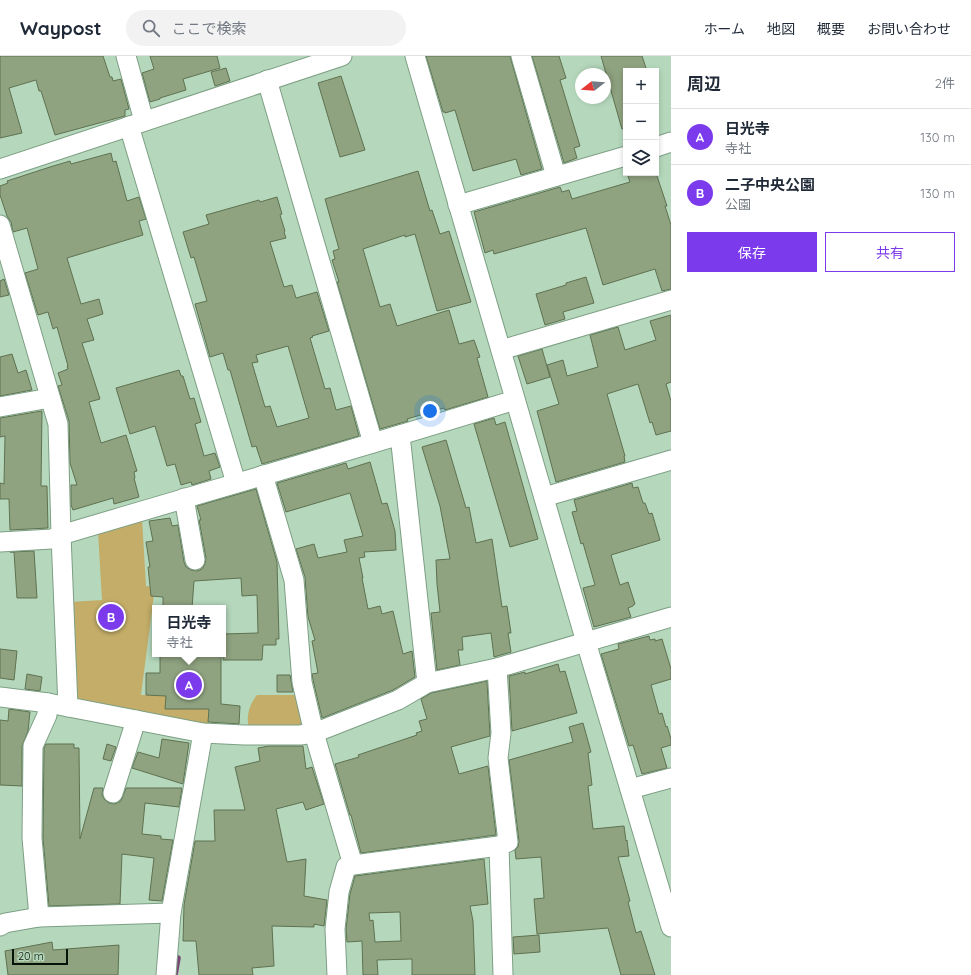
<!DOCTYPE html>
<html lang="ja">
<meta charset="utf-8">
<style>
body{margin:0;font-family:Quicksand,"Noto Sans JP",sans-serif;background:#f2f2f3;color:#1f2937}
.controls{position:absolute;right:12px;top:12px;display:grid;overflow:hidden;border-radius:0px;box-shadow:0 2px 6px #0003}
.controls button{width:36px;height:36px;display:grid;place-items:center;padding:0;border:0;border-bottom:1px solid #e0e1e3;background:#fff;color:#1f2937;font:20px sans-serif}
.compass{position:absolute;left:575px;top:12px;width:36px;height:36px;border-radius:50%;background:#fff;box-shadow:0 2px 6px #0003;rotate:253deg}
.scale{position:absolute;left:12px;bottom:10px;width:56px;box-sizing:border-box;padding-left:4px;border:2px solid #061309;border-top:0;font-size:11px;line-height:14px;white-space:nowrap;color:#061309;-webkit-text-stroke:3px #b5d8bc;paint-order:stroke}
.you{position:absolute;left:430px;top:355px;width:14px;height:14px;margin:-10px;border:3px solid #fff;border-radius:50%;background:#1a73e8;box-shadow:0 0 0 6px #1a73e833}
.badge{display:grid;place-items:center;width:26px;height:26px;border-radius:50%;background:#7c3aed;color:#fff;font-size:13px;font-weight:700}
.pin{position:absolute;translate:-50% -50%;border:2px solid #fff;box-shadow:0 1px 4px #0006}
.popup{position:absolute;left:152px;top:549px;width:74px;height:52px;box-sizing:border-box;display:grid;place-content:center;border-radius:0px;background:#fff;filter:drop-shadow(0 1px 3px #0005);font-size:13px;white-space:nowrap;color:#747a83}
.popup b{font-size:15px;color:#1f2937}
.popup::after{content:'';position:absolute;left:50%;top:100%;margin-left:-8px;border:8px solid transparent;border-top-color:#fff}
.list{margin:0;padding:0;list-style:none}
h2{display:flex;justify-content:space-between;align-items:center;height:52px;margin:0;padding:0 16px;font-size:17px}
h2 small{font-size:13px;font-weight:400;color:#747a83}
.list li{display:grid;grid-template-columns:26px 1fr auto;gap:12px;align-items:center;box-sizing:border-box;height:56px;padding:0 16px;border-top:1px solid #e0e1e3}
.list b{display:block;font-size:15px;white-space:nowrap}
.list p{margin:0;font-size:13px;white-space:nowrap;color:#747a83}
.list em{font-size:13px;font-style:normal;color:#747a83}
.actions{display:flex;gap:8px;padding:12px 16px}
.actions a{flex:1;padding:9px 0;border:1px solid #7c3aed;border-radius:0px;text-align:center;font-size:14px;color:#7c3aed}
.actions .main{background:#7c3aed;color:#fff}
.icon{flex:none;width:22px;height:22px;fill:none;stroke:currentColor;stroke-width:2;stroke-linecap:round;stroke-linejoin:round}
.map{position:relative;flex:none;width:671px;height:919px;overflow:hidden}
header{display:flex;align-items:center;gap:24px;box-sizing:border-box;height:56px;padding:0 20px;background:#fff;border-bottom:1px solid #e0e1e3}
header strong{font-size:19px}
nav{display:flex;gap:22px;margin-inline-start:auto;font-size:14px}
.search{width:280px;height:36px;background:#f2f2f3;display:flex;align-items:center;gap:10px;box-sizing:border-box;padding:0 14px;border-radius:22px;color:#747a83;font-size:15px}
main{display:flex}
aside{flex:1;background:#fff}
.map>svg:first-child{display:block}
</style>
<header>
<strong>Waypost</strong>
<div class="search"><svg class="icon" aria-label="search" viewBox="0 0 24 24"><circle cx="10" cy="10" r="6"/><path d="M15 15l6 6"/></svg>ここで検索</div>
<nav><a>ホーム</a><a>地図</a><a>概要</a><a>お問い合わせ</a></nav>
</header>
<main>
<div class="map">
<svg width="671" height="919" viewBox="0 0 671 919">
<rect width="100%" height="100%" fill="#b5d8bc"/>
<!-- green -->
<g fill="#c3ad68">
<path d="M142 462 146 530 155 531 141 639H166V653H209L208 668 80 644 75 638 70 546 102 544 98 476Z"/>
<path d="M257 639H298L305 668 298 669V674H250C245 662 249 649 257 639Z"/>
</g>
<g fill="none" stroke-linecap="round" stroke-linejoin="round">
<!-- stream -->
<path stroke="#794773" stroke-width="5.5" d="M175 919 178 902"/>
</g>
<!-- building -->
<g fill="#8fa380" stroke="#5f7150" fill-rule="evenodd">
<path d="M0 0H103L110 21H112L113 25 121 23 129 53 125 54V60L55 79 41 35H39L36 24 9 32 22 77 0 82Z"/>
<path d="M150 0H217L220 12 183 23 186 34 160 42V43L150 46 142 17 154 13Z"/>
<path d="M426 0H510L542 113 521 119 516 103 473 115 455 54 445 57V56H443Z"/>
<path d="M532 0H559L566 22 560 24 580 90 574 92 577 102 564 107Z"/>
<path d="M601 0H642L647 15H626V72L622 73Z"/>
<path d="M226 12 230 25 215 30 211 16Z"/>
<path d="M341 20 365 94 340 101 318 27Z"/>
<path d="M111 97 113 106 116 105 127 145 139 141 146 163 139 165 143 179 67 202 81 248 99 243 103 258 87 263 94 284 82 287 100 343 89 346 101 387 126 379 137 415 134 416 135 422H134L139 441 114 448 113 442 73 454 71 449V429H77L70 407 69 365 58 330 62 329 58 317 68 313 67 310H68L57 271 53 273 48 256 38 259 25 217 38 213 27 172 13 176 11 166 7 160 0 139V130L8 127 7 125 50 111 70 105 71 108Z"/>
<path d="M418 115 430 155 432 154 440 178 449 175 471 246 437 255 415 178 405 181V179L363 193 380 251 390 248 397 270 449 254 459 288 474 284 480 301 477 302 488 341 445 354 444 352 407 363 408 365 380 373 337 226H339L332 204 335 203 333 195 339 193 325 143Z"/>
<path d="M627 117H656L667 150H665L671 169V233L662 235 655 213 603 229 586 172 494 198 493 194 485 197 474 156 560 131 562 136 569 134 572 143 630 126Z"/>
<path d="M277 141 282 158 280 159 285 175 284 176 286 182 270 186 284 231 292 229 296 242 317 236 329 275 312 280 313 281 310 282 325 333 330 332 336 354 351 350 359 380 262 408 256 390 252 391 230 314H228L223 297 210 301 195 248 207 245 194 201 191 202 183 176 209 168 206 159 259 144 260 146ZM288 290 309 362 277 371 270 350 265 351 252 307 258 306 256 299Z"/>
<path d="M586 221 594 247 563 256 565 263 545 269 536 238 566 229V227Z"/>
<path d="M4 223 9 239 0 241V225Z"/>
<path d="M671 259V326L666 328 671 345V375L656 379 652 366 650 367 638 328 607 338 625 400H624L625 406 556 426 537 355 559 348 547 309 563 304 567 320 598 311 590 279 618 271 625 294 656 284 650 265Z"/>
<path d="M542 293 550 321 527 328 518 300Z"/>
<path d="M12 298 18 317 26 314 32 334 0 340V301Z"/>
<path d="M179 314 181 320H183L190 343 194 342 201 366 195 368 204 400 215 397 220 411 209 415 211 423 192 429 191 426 181 429 175 408 167 410 155 370 130 378 116 332Z"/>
<path d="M42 355 41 430H47L48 472 10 474 9 443H0V427L4 428 5 380 0 381V362Z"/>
<path d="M494 362 496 369 505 366 538 483 510 491 474 368Z"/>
<path d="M446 384 466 452 469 451 476 487 492 483 502 551 507 550 511 577H508L511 596 494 601 491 577 462 581 463 594H458L460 609 437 614 431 557 440 556 437 528 436 504 450 503 440 450 422 391Z"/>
<path d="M370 406 382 448 387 447 395 475 396 494 364 496 365 501 359 502 363 522H362L368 553 380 550 382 558 393 555 403 598 412 595 415 621 393 634 322 662 313 624 312 618 318 617 312 585 315 584 308 561 305 521 296 493 314 488 318 502 347 496 344 484 363 480 350 437 286 456 277 427 346 407 348 413Z"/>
<path d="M632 427 633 432 638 431 643 447H645L649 458 652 457 660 484 611 499 620 529 628 526 635 548 633 549V550L628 552 631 561 594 571 583 532 595 529 583 487 581 488 572 456 577 455 574 444Z"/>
<path d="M256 433 277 506 279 583H276V589H263L262 604H223V578L258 577 257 539 242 540 241 522 194 525 192 552H163V541L151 540 148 511H150L146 486 153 485 149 465 170 462 172 470 178 469 184 506 186 511 191 514 197 515 202 513 205 508 206 502 199 464H201L197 450Z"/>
<path d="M34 495 37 542H17L14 496H10Z"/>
<path d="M649 580 650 584 655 583V585L662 583 671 613V623L651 629 659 658 662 657 666 671 667 670 671 683V689L661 692 667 712 642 718 633 689 629 690 601 598 619 593 618 588Z"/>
<path d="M0 593 17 595 14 624 0 622Z"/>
<path d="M160 598H221V648L240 650 239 668 208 666 209 653H165L166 640 146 639V617H160Z"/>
<path d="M558 608 560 616 565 615 577 657 512 675 509 620 525 616V618Z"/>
<path d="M27 618 42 621 40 635 25 633Z"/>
<path d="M277 619H290L293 636H277Z"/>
<path d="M487 625 490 680 451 691 459 718 488 710 496 779 361 797 351 759H350L335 708 359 701 358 699 417 679 416 677 422 675 419 665 427 663 421 643 431 637Z"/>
<path d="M9 653 30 656 28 675 22 690V730L0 729V664L8 665Z"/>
<path d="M583 667 591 696 588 697 592 729 588 730 593 773 624 770 626 785 627 784 629 800 618 801 630 845 628 846 636 877 641 875 655 919H621L608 872 537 878 534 843 544 842 541 801 516 803 515 794 518 791 519 785 509 704 573 686 569 671Z"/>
<path d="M162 683 189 687 183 728 132 712 138 696 159 702Z"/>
<path d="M46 688H74V692H79L80 783 94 732H103L102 739 105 744 109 747 115 748 121 745 126 732H182L179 751 145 747 142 778 161 780V783L173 784 162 845 149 844 154 802 122 798 120 848 49 850 43 782 44 692Z"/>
<path d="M107 688 116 691 111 705 103 703Z"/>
<path d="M269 690H303L306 713 312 711 324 748 306 754 303 746 276 753 287 806 306 803 304 840 327 844 324 870 314 868V871L272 870 274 910 252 912 253 919H199L196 885H183L184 849 195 785H215L214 754H245L235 711 260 705 258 692Z"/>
<path d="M484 803 488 848 470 850 473 865 475 919H412V903L377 904 378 919H363L362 885 347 886 346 873 350 838 355 820ZM400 856 401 885 375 886 373 864 370 865 369 857Z"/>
<path d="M539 879 540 896 514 898 513 881Z"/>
<path d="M52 886 53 894 119 889 118 919H8L5 895Z"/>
</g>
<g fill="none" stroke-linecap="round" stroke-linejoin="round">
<defs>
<g id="minor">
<path d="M126 0 144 65"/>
<path d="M415 0 586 586 671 871"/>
<path d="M521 0 556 120"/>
<path d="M267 24 373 387"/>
<path d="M129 70 236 427"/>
<path d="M656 91 671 86"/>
<path d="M0 113 342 0"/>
<path d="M458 149 626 100"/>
<path d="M0 169 58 368 61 479 68 651"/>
<path d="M501 294 671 244"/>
<path d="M0 351 50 342"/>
<path d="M400 379 427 627"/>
<path d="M263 419 294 524 302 626 314 677 353 809"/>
<path d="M544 441 671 404"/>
<path d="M184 442 195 504"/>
<path d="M0 486 52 483 61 479C212 434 364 391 515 344"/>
<path d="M0 641 48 647 203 677 244 679H300L314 677 398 644 427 627 497 612 671 561"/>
<path d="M630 733 671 722"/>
<path d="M113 737 136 664"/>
<path d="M499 790 503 919"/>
<path d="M39 861 32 782 33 690 47 659 48 647"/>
<path d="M0 870 5 867 39 861 171 857"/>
<path d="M166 919 171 857 203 677"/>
<path d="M337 919 335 873 339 836 346 811 353 809 499 790 508 786 498 702 501 677 497 612"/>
</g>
</defs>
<!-- minor casing -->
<use href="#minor" stroke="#7d9f84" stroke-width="21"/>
<!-- minor -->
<use href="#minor" stroke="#fff" stroke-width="19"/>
</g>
</svg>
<div class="controls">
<button>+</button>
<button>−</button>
<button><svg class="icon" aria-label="layers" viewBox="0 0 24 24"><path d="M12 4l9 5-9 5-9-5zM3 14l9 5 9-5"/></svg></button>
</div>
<svg class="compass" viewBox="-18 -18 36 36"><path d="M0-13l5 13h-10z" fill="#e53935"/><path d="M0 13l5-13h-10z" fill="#747a83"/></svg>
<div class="scale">20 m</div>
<div class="you"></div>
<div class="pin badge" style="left:189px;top:629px">A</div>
<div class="popup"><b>日光寺</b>寺社</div>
<div class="pin badge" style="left:111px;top:561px">B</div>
</div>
<aside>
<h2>周辺<small>2件</small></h2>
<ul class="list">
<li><span class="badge">A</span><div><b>日光寺</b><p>寺社</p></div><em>130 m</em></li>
<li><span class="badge">B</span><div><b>二子中央公園</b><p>公園</p></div><em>130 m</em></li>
</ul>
<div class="actions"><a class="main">保存</a><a>共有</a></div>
</aside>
</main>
